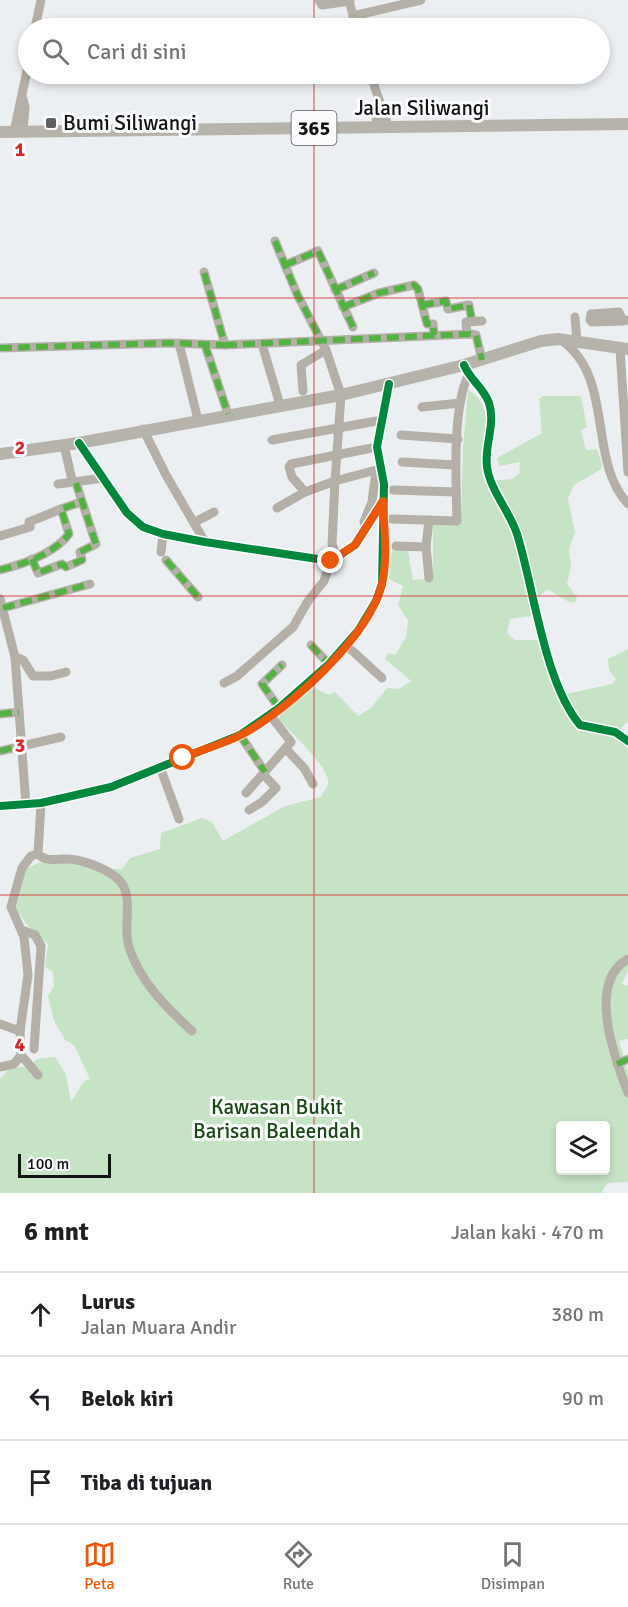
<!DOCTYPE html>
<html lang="id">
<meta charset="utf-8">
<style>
body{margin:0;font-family:Signika,sans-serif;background:#f6f6f6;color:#202124}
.controls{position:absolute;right:18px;bottom:18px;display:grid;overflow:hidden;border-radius:6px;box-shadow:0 3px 9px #0003}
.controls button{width:54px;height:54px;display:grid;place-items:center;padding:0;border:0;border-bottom:2px solid #e0e0e0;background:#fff;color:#202124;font:30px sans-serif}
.scale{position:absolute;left:18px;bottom:15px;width:93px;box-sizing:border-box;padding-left:6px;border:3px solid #111314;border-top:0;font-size:16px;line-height:21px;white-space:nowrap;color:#111314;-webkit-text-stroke:4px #fafcfe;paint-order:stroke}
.stop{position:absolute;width:18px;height:18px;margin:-14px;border:4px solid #ea580c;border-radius:50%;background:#fff}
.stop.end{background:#ea580c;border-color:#fff;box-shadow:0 2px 6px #0008}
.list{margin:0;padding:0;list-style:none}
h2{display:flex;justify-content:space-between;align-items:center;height:78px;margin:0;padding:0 24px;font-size:26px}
h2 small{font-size:20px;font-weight:400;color:#757577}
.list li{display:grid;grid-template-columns:39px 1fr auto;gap:18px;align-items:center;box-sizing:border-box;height:84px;padding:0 24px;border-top:2px solid #e0e0e0}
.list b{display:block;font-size:22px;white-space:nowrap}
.list p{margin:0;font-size:20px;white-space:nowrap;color:#757577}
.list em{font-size:20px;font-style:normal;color:#757577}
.icon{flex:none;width:33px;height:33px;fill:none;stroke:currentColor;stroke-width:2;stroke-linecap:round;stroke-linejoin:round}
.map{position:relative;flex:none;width:628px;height:1193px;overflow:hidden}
.search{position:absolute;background:#fff;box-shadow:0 3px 9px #0003;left:18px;right:18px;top:18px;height:66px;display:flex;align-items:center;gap:15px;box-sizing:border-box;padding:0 21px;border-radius:33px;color:#757577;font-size:22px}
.sheet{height:330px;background:#fff}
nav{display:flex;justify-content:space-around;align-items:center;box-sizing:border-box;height:84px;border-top:2px solid #e0e0e0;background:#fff;font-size:16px;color:#757577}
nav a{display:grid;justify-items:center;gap:3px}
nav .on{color:#ea580c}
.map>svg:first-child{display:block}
</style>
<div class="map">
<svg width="628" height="1193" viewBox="0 0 628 1193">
<rect width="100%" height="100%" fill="#eceff2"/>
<!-- green -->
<path fill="#c7e3c6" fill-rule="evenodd" d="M468 390C498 404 483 454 486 481L512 479 519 474 520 462 499 466 497 458 542 433 539 399 543 396H581L587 427 581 431 586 450 597 449 602 465 600 470 574 485 568 498 575 533 569 549 571 567 567 584 577 597 575 603 569 602 547 589 531 605V616L510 619 507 633 515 640H542L544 657 557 696 612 684 616 679 609 670 608 659 628 649V721L614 736 628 748V970L622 984 628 986V1039L619 1041 628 1072V1182L608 1183 601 1193H0V1079L9 1069 29 1066 37 1059 55 1057 66 1074 71 1102 84 1081 90 1079 74 1045 65 1040 54 1021 48 996 54 986 53 972 45 967 48 944 27 925 16 908 26 869C62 848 87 872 122 869L130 858 160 849 161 833 202 818 212 822 223 841 285 806 321 797C323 793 327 788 328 784 331 768 289 731 279 719L280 714 315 688 329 695 335 692 358 716 371 708 387 688 399 689 411 681 385 659 388 653 395 655 406 637 408 621 398 605 403 586 389 579 392 549 408 550 413 580 433 578V524L461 521 463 448ZM560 1126H606V1170H560Z"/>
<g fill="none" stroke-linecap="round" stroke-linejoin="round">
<!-- minor -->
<g stroke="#b5b0a7" stroke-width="9">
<path d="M319 0 322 5 350 1"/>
<path d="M349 0 356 28"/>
<path d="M353 16 421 0"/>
<path d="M35 28 41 0"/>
<path d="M371 74C376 95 383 107 388 127"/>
<path d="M23 99 25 107 23 132"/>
<path d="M377 101 374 107 378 127"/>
<path d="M14 132 28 66"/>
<path d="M275 241 297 294 326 350 341 395 335 481 305 492 277 508"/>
<path d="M285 265 318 251 353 327"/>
<path d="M335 290 374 273"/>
<path d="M422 305 446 301 448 309 469 305 472 321"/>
<path d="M343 307 379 293 414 285 418 289 427 324H433L434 335"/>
<path d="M575 317 577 342"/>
<path d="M623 321 619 312 591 314 590 320 592 322 623 321 628 320"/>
<path d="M467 334 466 322 482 321"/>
<path d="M561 340C615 377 587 460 628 504"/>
<path d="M179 343 198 420"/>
<path d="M262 344 280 405"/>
<path d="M205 345 228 414"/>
<path d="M225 345 470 334 476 335 482 360"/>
<path d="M0 348 170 343 225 345 204 272"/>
<path d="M620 349 628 472"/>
<path d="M464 365C470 380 484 388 489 403 496 424 484 446 487 467 490 490 510 512 517 534 534 588 544 682 580 725L615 732 628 741"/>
<path d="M303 391 301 365 326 350"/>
<path d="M422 407 460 403"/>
<path d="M143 429 166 475 205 542"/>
<path d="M401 435 458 439"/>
<path d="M272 440 382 420"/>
<path d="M79 443 127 513 143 527 163 534 205 542 331 561 355 545 383 502"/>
<path d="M64 445 72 480"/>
<path d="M402 462 455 465"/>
<path d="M58 484 104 478"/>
<path d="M393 490 456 492"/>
<path d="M305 492 292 477 289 467 291 464 377 447"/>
<path d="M392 519 457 521C456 482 452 410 468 376"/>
<path d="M429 520 426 547 429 578"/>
<path d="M195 522 214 512"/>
<path d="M364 522 372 502 376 471"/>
<path d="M0 536 30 527 29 522 61 509"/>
<path d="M396 546 426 547"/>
<path d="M161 552 163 534"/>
<path d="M32 559 38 573 62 564 66 567 82 560 80 552 96 544 76 483"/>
<path d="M337 559 332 544 335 481 380 469"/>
<path d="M166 560 198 597"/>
<path d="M0 570C24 564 54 554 69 534L61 509 81 502"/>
<path d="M0 599 15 657 26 805"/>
<path d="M3 608 90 584"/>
<path d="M311 645 329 664"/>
<path d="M347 646 382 678"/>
<path d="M15 657 23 660 33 676H51L66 672"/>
<path d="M224 683 237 676 293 627 308 601 324 581 331 561"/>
<path d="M279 708 262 684 282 665"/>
<path d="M0 714 19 712"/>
<path d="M240 735 265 772"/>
<path d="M286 749 304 768 313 784"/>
<path d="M0 751 61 737"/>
<path d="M160 767 179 819"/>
<path d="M246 793 291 742 270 715"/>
<path d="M41 803 38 854C46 863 58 858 69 859 84 860 108 869 119 880 135 896 122 927 129 947 140 982 166 1007 192 1031"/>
<path d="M0 806 41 803 111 787 240 735 279 708 329 664 358 631 376 601 382 584 384 484 377 447 389 384"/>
<path d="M249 810 262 802 276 788 263 774"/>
<path d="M38 854 31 856 22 868 11 907 24 937 28 975 20 1031 21 1055 38 1075"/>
<path d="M22 930 35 935 41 946 34 1049"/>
<path d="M628 959C586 982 615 1059 628 1093"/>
<path d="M0 1024 20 1031"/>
<path d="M617 1064 628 1059"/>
<path d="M0 1067 14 1064 21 1055"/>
</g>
<!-- major -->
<g stroke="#b6b3ab" stroke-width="12">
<path d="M0 132 628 124"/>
<path d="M0 454 79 443 341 395 464 365 541 341 558 339 628 349"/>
</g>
<!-- quiet -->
<g stroke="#54b144" stroke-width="6" stroke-dasharray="12 6" stroke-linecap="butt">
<path d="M275 241 297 294 321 340"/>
<path d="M285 265 318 251 353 327"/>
<path d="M335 290 374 273"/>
<path d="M422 305 446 301 448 309 469 305 472 321"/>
<path d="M343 307 379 293 414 285 418 289 427 324H433L434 335"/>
<path d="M205 345 228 414"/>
<path d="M225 345 470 334 476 335 482 360"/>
<path d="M0 348 170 343 225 345 204 272"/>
<path d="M32 559 38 573 62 564 66 567 82 560 80 552 96 544 76 483"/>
<path d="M166 560 198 597"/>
<path d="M0 570C24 564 54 554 69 534L61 509 81 502"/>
<path d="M3 608 90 584"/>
<path d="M311 645 329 664"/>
<path d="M279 708 262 684 282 665"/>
<path d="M0 714 19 712"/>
<path d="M240 735 265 772"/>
<path d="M0 751 20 746"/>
<path d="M617 1064 628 1059"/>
</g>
<defs>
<g id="cycleway">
<path d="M464 365C470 380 484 388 489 403 496 424 484 446 487 467 490 490 510 512 517 534 534 588 544 682 580 725L615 732 628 741"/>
<path d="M79 443 127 513 143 527 163 534 205 542 331 561 355 545 383 501"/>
<path d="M0 806 41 803 111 787 240 735 279 708 329 664 358 631 376 601 382 584 384 484 377 447 389 384"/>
</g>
</defs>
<!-- cycleway casing -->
<use href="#cycleway" stroke="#fafcfe" stroke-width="11"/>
<!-- cycleway -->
<use href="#cycleway" stroke="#00873e" stroke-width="8"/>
</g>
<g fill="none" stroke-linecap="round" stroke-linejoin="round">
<!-- route -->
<path stroke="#ea580c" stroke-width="8" d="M183 758C203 749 224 744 243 734 290 708 369 637 382 584 388 558 384 528 383 501L355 545 331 561"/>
</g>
<!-- grid -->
<path fill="none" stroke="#d62828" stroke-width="1.5" stroke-opacity="0.55" d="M314 0V28M314 74V1193M0 298H628M0 596H628M0 895H628"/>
<!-- markers -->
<rect fill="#5e6062" stroke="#fafcfe" stroke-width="2" x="45" y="117" width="12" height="12" rx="3"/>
<g text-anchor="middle" stroke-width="6" stroke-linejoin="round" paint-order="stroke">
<!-- shield labels -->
<rect fill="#fafcfe" stroke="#57595a" stroke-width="1.5" x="291.5" y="111" width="45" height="34" rx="4.5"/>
<g font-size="20" font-weight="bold" fill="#111314">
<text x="314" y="135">365</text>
</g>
<!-- street labels -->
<g font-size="21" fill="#111314" stroke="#fafcfe">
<text x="422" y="115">Jalan Siliwangi</text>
</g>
<!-- poi labels -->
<g font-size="21" fill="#111314" stroke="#fafcfe" text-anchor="start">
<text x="63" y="130">Bumi Siliwangi</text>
</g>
<!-- park labels -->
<g font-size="21" fill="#1b4814" stroke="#fafcfe">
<text x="277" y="1114">Kawasan Bukit<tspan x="277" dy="24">Barisan Baleendah</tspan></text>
</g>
</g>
<g font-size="20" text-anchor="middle" font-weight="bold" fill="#d62828" stroke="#fafcfe" stroke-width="6" stroke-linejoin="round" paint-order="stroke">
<text x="20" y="156">1</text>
<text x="20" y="454">2</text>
<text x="20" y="752">3</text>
<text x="20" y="1051">4</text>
</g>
</svg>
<div class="controls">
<button><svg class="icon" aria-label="layers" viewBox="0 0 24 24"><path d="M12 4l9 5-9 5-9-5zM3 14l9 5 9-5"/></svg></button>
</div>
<div class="scale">100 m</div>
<div class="stop" style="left:183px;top:758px"></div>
<div class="stop end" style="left:331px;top:561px"></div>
<div class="search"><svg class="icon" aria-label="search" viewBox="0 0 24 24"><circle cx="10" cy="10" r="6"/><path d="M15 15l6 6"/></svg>Cari di sini</div>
</div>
<section class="sheet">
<h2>6 mnt<small>Jalan kaki · 470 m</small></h2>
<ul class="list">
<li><svg class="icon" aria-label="ahead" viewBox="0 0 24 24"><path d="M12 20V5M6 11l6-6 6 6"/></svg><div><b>Lurus</b><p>Jalan Muara Andir</p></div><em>380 m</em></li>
<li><svg class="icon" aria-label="left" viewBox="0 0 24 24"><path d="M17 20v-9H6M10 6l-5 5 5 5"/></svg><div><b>Belok kiri</b></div><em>90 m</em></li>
<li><svg class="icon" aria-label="arrive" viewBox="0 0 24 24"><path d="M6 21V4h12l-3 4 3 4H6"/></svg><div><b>Tiba di tujuan</b></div></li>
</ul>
</section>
<nav>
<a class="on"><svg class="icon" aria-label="map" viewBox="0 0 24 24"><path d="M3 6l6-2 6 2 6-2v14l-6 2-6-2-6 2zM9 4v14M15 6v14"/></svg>Peta</a>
<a><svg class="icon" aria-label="directions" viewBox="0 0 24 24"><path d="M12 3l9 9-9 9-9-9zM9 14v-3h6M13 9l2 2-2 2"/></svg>Rute</a>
<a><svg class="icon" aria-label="saved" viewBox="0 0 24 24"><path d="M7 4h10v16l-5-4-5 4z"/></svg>Disimpan</a>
</nav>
